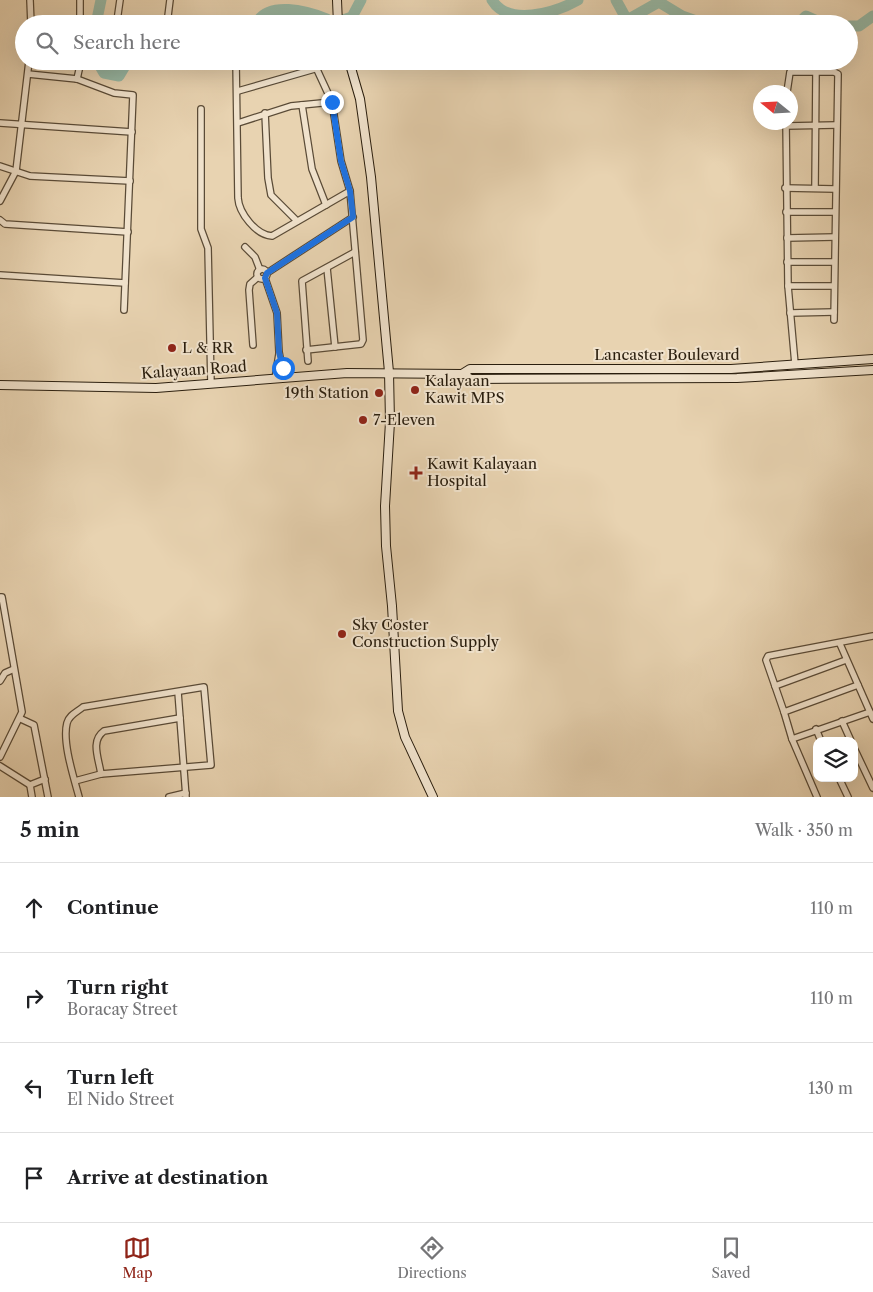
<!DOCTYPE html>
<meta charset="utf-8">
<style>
body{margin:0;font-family:"Libre Caslon Text",serif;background:#f6f6f6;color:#202124}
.controls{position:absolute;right:15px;bottom:15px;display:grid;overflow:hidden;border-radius:10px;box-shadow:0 5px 20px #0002}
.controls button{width:45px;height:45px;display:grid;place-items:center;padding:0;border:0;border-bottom:1px solid #e0e0e0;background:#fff;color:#202124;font:25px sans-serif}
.compass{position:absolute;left:753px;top:85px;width:45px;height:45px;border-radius:50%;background:#fff;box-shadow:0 5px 20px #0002;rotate:288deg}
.stop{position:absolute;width:15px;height:15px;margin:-11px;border:4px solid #1a73e8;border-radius:50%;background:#fff}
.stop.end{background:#1a73e8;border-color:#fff;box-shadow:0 1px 5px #0008}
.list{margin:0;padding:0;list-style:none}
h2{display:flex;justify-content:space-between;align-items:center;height:65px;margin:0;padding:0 20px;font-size:21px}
h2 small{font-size:16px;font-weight:400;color:#757577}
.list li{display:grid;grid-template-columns:32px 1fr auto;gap:15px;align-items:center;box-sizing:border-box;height:90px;padding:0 20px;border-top:1px solid #e0e0e0}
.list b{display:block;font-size:19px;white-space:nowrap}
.list p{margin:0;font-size:16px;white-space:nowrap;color:#757577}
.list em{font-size:16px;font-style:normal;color:#757577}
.icon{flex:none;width:28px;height:28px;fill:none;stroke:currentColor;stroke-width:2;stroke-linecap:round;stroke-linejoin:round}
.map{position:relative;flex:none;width:873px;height:797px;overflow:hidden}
.search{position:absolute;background:#fff;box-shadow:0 5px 20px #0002;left:15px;right:15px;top:15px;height:55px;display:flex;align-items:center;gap:12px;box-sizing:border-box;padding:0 18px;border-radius:28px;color:#757577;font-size:19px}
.sheet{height:425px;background:#fff}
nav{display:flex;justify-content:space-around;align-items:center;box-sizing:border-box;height:70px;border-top:1px solid #e0e0e0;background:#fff;font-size:14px;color:#757577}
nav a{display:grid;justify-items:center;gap:2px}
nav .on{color:#8f2418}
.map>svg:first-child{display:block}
</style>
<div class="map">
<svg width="873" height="797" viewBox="0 0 873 797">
<rect width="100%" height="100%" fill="#e8d3b1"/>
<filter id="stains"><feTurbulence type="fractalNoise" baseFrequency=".004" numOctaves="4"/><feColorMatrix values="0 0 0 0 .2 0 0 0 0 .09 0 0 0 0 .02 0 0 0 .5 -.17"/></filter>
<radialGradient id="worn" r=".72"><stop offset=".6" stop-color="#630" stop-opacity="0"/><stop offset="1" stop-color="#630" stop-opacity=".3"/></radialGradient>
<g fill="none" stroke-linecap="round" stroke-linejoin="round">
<!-- river -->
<g stroke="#98b9a6" stroke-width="11">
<path d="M492 0C508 27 555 13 578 0"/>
<path d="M616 0 627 20 659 2 682 16 702 23 729 24"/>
<path d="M340 21 352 17 361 0"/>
<path d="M96 24 101 0"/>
<path d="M256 24C268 0 307 11 327 19"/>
<path d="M798 24 806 16 824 24"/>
<path d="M849 26H859L873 16"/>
<path d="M97 61 104 73 119 76 128 61"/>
</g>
<defs>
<g id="street">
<path d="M30 0 31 24"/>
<path d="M80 0V24"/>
<path d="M120 0 117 21 148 24"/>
<path d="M167 24 170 0"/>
<path d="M236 61 238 198C239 213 256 235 272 236L350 191"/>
<path d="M28 74 77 79 114 93 133 95 124 310"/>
<path d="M77 79 81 61"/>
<path d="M238 91 318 68"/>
<path d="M787 92 790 72H834L838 74 834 320"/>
<path d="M302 105 312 169 326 205"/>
<path d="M201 109V229L208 248 211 384"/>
<path d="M265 113 268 178 271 195 297 221"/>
<path d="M786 122 788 286 795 364"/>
<path d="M0 123 132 132"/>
<path d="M238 123 291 106 332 102"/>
<path d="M786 126 836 125"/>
<path d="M0 166 30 176 130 181"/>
<path d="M785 188 835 189"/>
<path d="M815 188 816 71"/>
<path d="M0 201 16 171 29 61"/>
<path d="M786 212H835"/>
<path d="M0 220 5 224 128 232"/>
<path d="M787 238 835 237"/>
<path d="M245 247 255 257 260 270"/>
<path d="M787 262H834"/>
<path d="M327 268 335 347"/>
<circle cx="262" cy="274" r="5"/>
<path d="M267 273 353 217"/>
<path d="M0 275 125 283"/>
<path d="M265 278 277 313 279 352 284 378"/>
<path d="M788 286H834"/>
<path d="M790 313 834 312"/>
<path d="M253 345 249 290 250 284 258 277"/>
<path d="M306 350 361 344 363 340 350 191 341 161 332 102 313 61"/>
<path d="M308 361 302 281 355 252"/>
<path d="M275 379 279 354"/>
<path d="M0 597H2L22 712 0 757"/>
<path d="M840 644 873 719"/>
<path d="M846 660 775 686 766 660 768 656 873 636"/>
<path d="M0 681 5 673 14 669"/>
<path d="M775 686 784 712 858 685"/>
<path d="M178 692 186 797"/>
<path d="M784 712 792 739 817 797"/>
<path d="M21 719 34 725 48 797"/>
<path d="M842 721 851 741"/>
<path d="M816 729 821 741"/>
<path d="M792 739 870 712"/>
<path d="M854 748 873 788"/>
<path d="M0 766 30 785"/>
<path d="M101 774C99 759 90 741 104 731L180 718"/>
<path d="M839 778 848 797"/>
<path d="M75 781 101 774 211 765 204 687 83 707C77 712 69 715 67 723 62 742 74 778 79 797"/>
<path d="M32 797 30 785 45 779"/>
<path d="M169 797 186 793"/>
</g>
<g id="secondary">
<path d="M337 0 338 24"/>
<path d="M349 61 360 99 371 177 389 372 390 422 385 506 386 546 392 606 398 711 405 737 433 797"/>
<path d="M462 374 470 369H731L873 359"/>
<path d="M0 385 156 388 347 373 462 374 471 379 737 378 873 370"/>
</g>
</defs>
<!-- street casing -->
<use href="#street" stroke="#5a4b37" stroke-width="8"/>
<!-- secondary casing -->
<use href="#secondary" stroke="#2a1e0e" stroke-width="10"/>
<!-- street -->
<use href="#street" stroke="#f0e2cc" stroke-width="5.5"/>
<!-- secondary -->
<use href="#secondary" stroke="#f0e2cc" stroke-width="8"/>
</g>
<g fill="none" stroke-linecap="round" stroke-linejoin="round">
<!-- route -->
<path stroke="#1a73e8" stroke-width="6" d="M283 368 279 352 277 313 265 278 267 273 353 217 350 191 341 161 332 102"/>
</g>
<!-- markers -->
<g fill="#8f2418" stroke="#f0e2cc" stroke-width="2">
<circle cx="172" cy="348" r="5"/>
<circle cx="415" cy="390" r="5"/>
<circle cx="379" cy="393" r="5"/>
<circle cx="363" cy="420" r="5"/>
<path d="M413.5 465.5h5v5h5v5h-5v5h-5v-5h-5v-5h5z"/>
<circle cx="342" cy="634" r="5"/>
</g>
<g text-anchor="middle" stroke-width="4" stroke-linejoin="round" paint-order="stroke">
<!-- poi labels -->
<g font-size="15" fill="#2a1e0e" stroke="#f0e2cc" text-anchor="start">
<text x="182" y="353">L &amp; RR</text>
<text x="425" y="386">Kalayaan<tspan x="425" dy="17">Kawit MPS</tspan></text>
<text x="369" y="398" text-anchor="end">19th Station</text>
<text x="373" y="425">7-Eleven</text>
<text x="427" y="469">Kawit Kalayaan<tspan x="427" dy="17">Hospital</tspan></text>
<text x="352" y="630">Sky Coster<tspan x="352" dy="17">Construction Supply</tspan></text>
</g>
<!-- street labels -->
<g font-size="15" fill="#2a1e0e" stroke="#f0e2cc">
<text x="667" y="360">Lancaster Boulevard</text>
<text transform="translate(194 370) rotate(-4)" y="5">Kalayaan Road</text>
</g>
</g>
<rect width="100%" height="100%" filter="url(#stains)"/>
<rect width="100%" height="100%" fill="url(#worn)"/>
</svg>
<div class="controls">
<button><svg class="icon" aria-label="layers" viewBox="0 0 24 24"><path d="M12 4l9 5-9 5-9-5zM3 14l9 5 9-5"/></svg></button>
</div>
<svg class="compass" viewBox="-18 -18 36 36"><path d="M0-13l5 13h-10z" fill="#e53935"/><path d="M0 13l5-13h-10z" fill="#757577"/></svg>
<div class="stop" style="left:283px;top:368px"></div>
<div class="stop end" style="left:332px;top:102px"></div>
<div class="search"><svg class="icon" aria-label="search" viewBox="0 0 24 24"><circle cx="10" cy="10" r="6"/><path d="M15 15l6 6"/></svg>Search here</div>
</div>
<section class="sheet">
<h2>5 min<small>Walk · 350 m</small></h2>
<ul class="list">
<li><svg class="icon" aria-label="ahead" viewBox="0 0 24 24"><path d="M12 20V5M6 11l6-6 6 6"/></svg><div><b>Continue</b></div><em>110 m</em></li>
<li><svg class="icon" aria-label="right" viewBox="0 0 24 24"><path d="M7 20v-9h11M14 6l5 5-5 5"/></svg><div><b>Turn right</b><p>Boracay Street</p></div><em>110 m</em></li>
<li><svg class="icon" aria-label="left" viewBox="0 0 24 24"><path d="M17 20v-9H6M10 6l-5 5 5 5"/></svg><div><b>Turn left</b><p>El Nido Street</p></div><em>130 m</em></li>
<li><svg class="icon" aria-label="arrive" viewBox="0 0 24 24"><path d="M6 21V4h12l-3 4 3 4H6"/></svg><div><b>Arrive at destination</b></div></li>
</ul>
</section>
<nav>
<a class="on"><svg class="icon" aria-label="map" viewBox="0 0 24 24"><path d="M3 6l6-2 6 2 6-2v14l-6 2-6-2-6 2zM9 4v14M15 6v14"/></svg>Map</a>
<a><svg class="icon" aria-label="directions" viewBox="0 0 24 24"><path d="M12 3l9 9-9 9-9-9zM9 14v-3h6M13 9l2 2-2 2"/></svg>Directions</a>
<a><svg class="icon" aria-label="saved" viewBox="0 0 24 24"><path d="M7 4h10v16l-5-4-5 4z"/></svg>Saved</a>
</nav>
